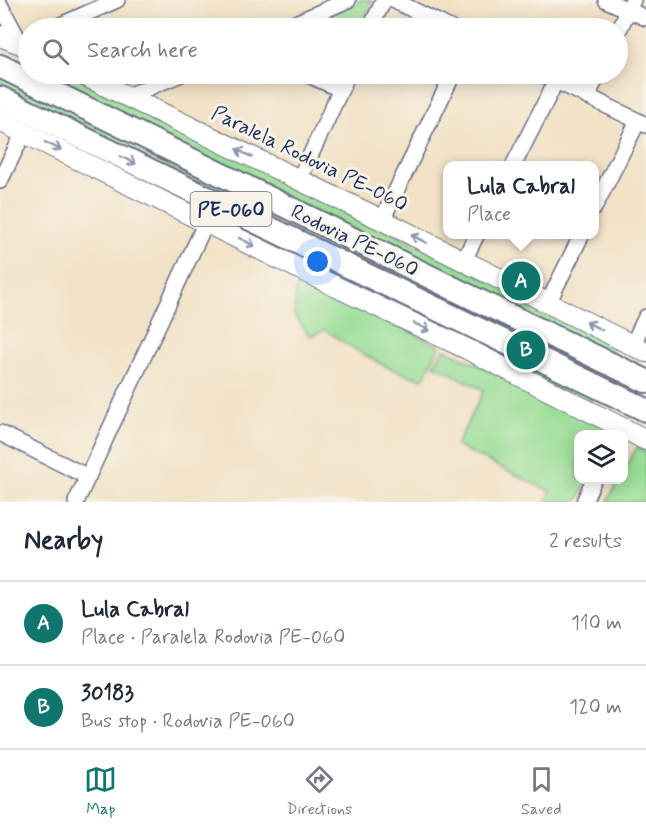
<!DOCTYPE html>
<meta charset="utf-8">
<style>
body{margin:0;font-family:Mynerve,sans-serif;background:#f6f6f7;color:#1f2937}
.controls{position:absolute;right:18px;bottom:18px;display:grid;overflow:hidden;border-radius:12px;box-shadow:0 3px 15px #0003}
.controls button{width:54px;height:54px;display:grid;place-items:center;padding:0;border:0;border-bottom:2px solid #e0e1e3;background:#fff;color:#1f2937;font:30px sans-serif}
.you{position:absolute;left:318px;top:262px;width:21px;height:21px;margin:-15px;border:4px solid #fff;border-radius:50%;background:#1a73e8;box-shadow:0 0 0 9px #1a73e833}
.badge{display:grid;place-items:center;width:39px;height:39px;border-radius:50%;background:#0f766e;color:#fff;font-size:20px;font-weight:700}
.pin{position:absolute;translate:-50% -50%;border:3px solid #fff;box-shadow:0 2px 6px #0006}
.popup{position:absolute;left:443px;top:161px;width:156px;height:78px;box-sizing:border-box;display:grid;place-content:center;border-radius:12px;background:#fff;filter:drop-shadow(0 2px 4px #0005);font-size:20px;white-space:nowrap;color:#747a83}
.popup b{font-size:22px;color:#1f2937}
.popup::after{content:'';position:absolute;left:50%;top:100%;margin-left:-12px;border:12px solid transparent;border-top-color:#fff}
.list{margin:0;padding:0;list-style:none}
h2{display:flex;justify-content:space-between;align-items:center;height:78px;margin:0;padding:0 24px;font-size:26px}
h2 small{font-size:20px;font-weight:400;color:#747a83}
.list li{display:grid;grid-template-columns:39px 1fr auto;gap:18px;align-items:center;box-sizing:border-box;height:84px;padding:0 24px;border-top:2px solid #e0e1e3}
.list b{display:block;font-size:22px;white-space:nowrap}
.list p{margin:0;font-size:20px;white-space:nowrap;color:#747a83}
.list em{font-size:20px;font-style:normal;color:#747a83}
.icon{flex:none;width:33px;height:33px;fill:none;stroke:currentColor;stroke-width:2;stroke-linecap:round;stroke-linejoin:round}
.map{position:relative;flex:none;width:646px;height:502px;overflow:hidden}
.search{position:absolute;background:#fff;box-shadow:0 3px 15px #0003;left:18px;right:18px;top:18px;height:66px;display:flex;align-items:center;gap:15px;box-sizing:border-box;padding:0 21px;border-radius:33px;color:#747a83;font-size:22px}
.sheet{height:246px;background:#fff}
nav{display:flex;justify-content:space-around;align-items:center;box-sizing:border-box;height:84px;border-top:2px solid #e0e1e3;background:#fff;font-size:16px;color:#747a83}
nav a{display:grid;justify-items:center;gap:3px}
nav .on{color:#0f766e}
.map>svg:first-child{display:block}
</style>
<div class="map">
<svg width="646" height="502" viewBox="0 0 646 502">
<rect width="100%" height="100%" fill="#f7f3e8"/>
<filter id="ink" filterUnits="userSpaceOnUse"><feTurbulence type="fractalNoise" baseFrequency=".0167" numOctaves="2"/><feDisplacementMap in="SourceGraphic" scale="12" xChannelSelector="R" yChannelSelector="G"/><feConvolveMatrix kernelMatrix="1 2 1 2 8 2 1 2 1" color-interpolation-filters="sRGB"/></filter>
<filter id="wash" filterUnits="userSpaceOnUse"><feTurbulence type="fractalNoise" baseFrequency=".008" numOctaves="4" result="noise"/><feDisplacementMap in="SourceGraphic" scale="24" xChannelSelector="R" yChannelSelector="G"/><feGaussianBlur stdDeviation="1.35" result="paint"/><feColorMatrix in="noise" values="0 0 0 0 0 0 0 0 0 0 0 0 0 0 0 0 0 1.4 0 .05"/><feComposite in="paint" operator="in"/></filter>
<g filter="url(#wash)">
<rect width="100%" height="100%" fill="#f2e1c5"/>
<!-- green -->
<g fill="#9ade96" stroke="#5a867a" stroke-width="1.5">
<path d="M362 0H372L361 28H296Z"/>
<path d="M0 72 602 366 598 380 0 84Z"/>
<path d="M35 74H74L619 345 607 354Z"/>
<path d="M0 100 592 391 590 406 0 112Z"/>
<path d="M304 280 440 346 423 379C387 371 355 350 325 330L310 336 294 315 296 288Z"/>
<path d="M444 349 614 428 611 434H578V479L589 480 577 502H546L551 492 456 446 484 390 434 365Z"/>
<path d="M637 447 646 452V502H607L619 480 624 479V471Z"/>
</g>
</g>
<g filter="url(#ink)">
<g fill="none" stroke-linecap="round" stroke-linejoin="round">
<defs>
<g id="minor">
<path d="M393 0 450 28"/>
<path d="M606 0 646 18"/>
<path d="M0 5 21 44 27 41"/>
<path d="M54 28 117 0"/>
<path d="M284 28 348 0"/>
<path d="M370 28 384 0"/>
<path d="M618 32 633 0"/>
<path d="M306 74 340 89"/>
<path d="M542 74 646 125"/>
<path d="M128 96 181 74"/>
<path d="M587 97 598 74"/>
<path d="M513 166 556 81"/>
<path d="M299 180 348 74"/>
<path d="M0 181 24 132"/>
<path d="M594 208 638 121"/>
<path d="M382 220 453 74"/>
<path d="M463 262 477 234"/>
<path d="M548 303 582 234"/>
<path d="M632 346 646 317"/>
<path d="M0 433 88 477"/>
<path d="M76 502 206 222"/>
<path d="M584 502 594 479"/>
</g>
<g id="major">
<path d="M0 36 28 47"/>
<path d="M81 74 382 220 646 352"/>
<path d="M0 121 324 281 467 349 646 440"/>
</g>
<g id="highway">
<path d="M0 66 471 297 646 381"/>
<path d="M0 98 646 410"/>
</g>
</defs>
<!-- minor casing -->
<use href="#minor" stroke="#666d82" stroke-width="18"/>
<!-- major casing -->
<use href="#major" stroke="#666d82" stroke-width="22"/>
<!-- highway casing -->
<use href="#highway" stroke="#666d82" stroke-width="26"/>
<!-- minor -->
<use href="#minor" stroke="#fff" stroke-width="15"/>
<!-- major -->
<use href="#major" stroke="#fff" stroke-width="20"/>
<!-- highway -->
<use href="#highway" stroke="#fff" stroke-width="22"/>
</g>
<!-- one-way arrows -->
<defs><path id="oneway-shaft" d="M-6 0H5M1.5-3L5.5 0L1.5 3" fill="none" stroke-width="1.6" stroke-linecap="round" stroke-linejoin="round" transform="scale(1.5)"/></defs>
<g stroke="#8d97ae">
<use href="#oneway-shaft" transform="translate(53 146) rotate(26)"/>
<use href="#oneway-shaft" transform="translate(244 153) rotate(-153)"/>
<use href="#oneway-shaft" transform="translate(128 160) rotate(26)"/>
<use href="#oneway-shaft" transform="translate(419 239) rotate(-153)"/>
<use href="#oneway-shaft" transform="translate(247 242) rotate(27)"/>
<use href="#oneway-shaft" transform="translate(594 326) rotate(-153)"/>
<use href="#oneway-shaft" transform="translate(422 327) rotate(25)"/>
</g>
</g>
<g text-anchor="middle" stroke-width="6" stroke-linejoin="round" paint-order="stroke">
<!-- shield labels -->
<rect fill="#f7f3e8" stroke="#5d6a87" stroke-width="1.5" x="190.5" y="192" width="81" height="34" rx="4.5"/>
<g font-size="20" font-weight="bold" fill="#1b2f5e">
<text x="231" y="216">PE-060</text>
</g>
<!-- street labels -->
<g font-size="21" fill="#1b2f5e" stroke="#f7f3e8">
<text transform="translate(310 158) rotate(26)" y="7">Paralela Rodovia PE-060</text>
<text transform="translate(355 240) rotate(26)" y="7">Rodovia PE-060</text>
</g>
</g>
</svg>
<div class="controls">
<button><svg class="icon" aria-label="layers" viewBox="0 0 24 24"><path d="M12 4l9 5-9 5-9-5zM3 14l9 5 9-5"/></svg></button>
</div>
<div class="you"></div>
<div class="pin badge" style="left:521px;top:281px">A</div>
<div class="popup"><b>Lula Cabral</b>Place</div>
<div class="pin badge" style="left:526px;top:350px">B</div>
<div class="search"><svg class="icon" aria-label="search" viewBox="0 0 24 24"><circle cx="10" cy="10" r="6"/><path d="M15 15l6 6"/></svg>Search here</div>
</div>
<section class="sheet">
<h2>Nearby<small>2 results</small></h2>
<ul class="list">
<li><span class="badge">A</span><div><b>Lula Cabral</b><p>Place · Paralela Rodovia PE-060</p></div><em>110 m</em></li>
<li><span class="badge">B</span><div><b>30183</b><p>Bus stop · Rodovia PE-060</p></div><em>120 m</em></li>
</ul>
</section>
<nav>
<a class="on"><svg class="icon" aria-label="map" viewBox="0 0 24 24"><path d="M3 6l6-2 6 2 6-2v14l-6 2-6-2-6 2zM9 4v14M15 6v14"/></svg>Map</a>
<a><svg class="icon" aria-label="directions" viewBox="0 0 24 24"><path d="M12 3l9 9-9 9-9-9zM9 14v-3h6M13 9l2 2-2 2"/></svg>Directions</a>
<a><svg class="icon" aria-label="saved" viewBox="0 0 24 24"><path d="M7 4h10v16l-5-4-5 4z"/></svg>Saved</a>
</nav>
